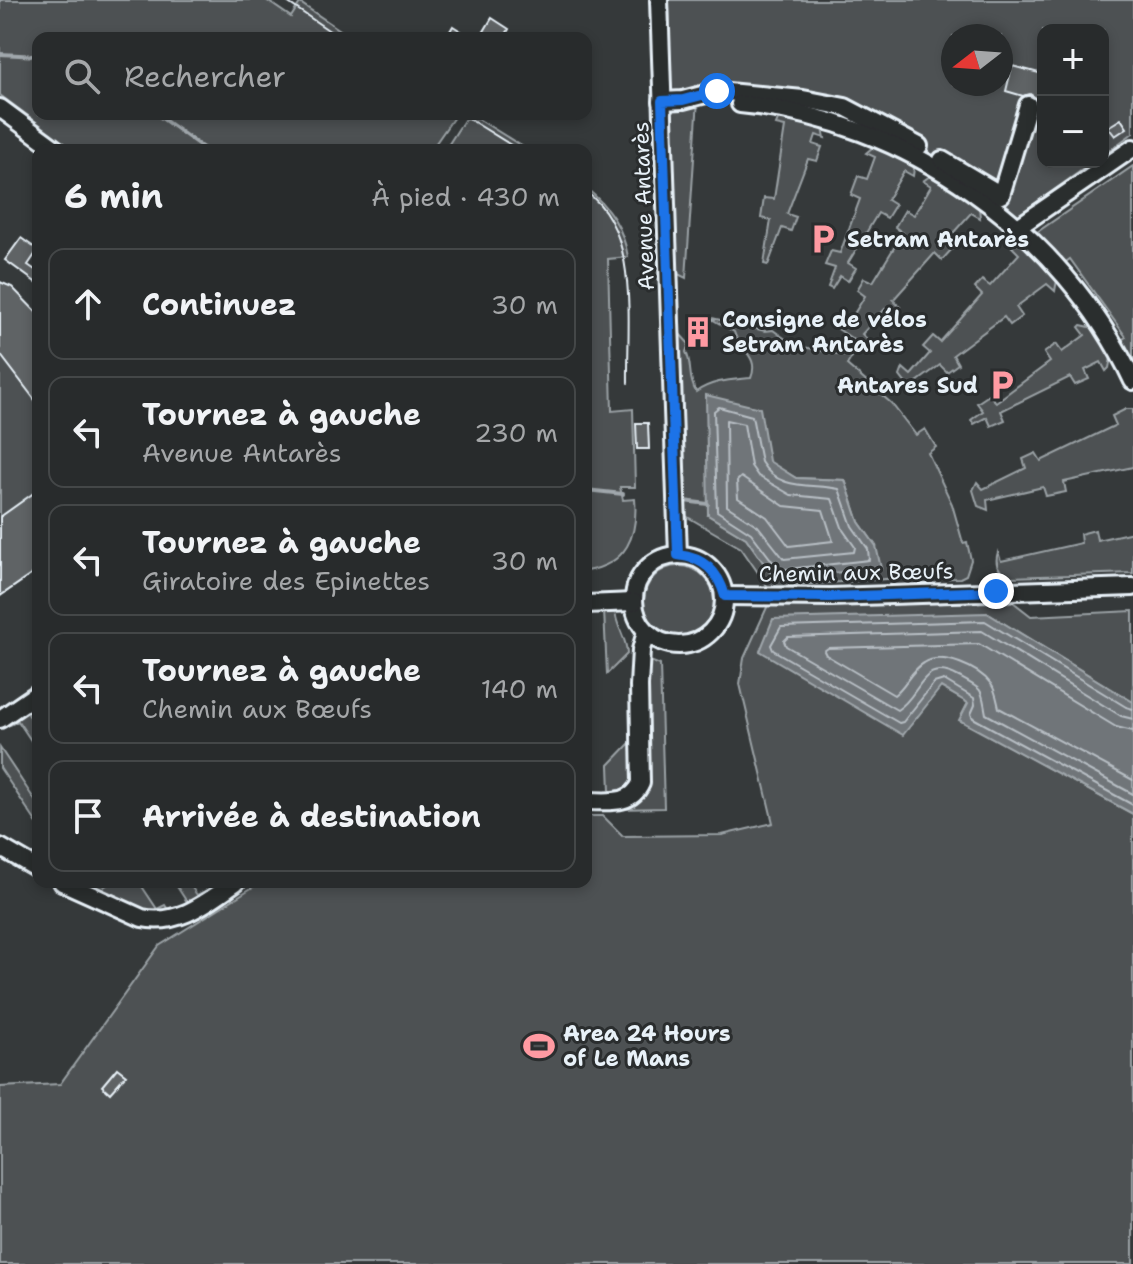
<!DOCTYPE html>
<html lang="fr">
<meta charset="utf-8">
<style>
body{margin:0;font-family:"Shantell Sans",sans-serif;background:#343738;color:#f1f3f6}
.controls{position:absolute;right:24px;top:24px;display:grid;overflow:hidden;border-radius:16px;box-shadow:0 4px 12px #0003}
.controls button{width:72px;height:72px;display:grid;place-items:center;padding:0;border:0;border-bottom:2px solid #444748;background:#282b2c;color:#f1f3f6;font:40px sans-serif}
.compass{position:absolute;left:941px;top:24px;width:72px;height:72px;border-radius:50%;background:#282b2c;box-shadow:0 4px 12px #0003;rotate:253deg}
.stop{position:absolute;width:24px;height:24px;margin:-18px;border:6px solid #1a73e8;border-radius:50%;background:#fff}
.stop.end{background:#1a73e8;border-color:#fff;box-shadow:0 2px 8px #0008}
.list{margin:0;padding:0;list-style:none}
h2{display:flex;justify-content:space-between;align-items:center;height:104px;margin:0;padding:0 32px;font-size:34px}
h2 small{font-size:26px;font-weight:400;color:#a5a7a9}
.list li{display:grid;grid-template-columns:52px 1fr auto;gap:24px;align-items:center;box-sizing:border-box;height:112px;margin:0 16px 16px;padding:0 16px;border:2px solid #444748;border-radius:16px}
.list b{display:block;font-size:30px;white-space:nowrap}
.list p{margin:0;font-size:26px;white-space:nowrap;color:#a5a7a9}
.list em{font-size:26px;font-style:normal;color:#a5a7a9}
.icon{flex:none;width:44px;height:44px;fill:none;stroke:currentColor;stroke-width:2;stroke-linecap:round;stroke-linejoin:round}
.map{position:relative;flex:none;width:1133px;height:1264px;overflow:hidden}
.search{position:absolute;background:#282b2c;box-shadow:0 4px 12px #0003;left:32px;top:32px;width:560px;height:88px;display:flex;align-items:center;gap:20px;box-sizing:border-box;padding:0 28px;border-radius:16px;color:#a5a7a9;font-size:30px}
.panel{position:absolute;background:#282b2c;box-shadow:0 4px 12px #0003;left:32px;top:144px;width:560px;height:744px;border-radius:16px}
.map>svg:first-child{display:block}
</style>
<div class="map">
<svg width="1133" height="1264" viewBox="0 0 1133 1264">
<rect width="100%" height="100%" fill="#35393a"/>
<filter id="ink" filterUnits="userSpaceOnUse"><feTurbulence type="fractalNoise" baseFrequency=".0125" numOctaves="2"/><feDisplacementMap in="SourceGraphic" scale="16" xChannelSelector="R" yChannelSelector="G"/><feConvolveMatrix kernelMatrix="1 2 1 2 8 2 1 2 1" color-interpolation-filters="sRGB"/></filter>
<g filter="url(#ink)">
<!-- green -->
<g fill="#4d5152" stroke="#9aa1a5" stroke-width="2" fill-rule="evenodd">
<path d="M0 0H266L291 17 300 3 352 38H38V114H456L431 150H74L0 95Z"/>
<path d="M669 0H1133V133L1103 155V30H1043V162H1093L1015 218 1004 208 1013 186 1000 179 997 189 862 126 723 94 698 99 686 278 676 273 675 268ZM953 36H1001V84H953Z"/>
<path d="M468 114H470L528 150H445Z"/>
<path d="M786 117 823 128 825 138 816 135 813 144 822 147 817 161 808 159 787 214 796 217 791 231 782 228 768 265 764 264 771 220 761 218 764 198 774 199 785 127 776 125 778 120Z"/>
<path d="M873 147H879L911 163 914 168 913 176 904 171 887 200 895 205 887 218 878 213 848 263 856 268 848 281 840 276 832 289 828 287 835 268 825 265 831 251 840 253 860 199 851 195 858 176 867 179 875 157 866 153Z"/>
<path d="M1133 166V357L1127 355 1118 342 1126 337 1070 259 1062 265 1033 235Z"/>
<path d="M930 176H934L979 207 980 218 971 213 945 242 952 249 942 260 935 253 893 300 900 307 892 315 885 309 862 334 869 341 860 344 838 329 839 320 847 325 865 296 857 290 864 278 873 282 903 233 895 227 905 210 914 215 931 186 923 181Z"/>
<path d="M586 188C609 207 623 227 628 257L608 259 612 411 633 409 635 487H620L623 500 635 499C638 536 627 564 586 571Z"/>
<path d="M1017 244 1023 245 1057 280 1055 291 1047 284 1016 307 1022 316 1010 325 1004 317 953 355 958 364 947 372 940 365 917 382 922 391 910 389 900 376 903 368 911 375 930 353 923 347 933 336 940 342 982 295 975 288 982 280 990 286 1019 254 1012 247Z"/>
<path d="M0 282 38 314V570L0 596Z"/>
<path d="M708 317 765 331 773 330 794 345 852 357 847 365 891 403 916 435 925 429 936 447 928 453 952 504 963 543 967 542 971 560 966 575 960 578 886 579 768 587 741 548 686 516 679 333 689 344 686 352C693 366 687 376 696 392 713 380 732 380 751 378 760 356 739 350 734 332ZM769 462 796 478 845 480 859 522 876 546 775 579 746 538 708 515Z"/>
<path d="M1081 325 1094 328 1111 358 1109 368 1106 371 1101 362 1085 370 1089 379 1075 385 1070 377 1001 411 1005 420 991 426 987 417 974 424 971 420 983 411 977 403 989 395 996 402 1050 362 1044 353 1056 344 1062 352 1085 335 1079 327Z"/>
<path d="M1126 409H1133V467L1064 482 1066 492 1046 496 1043 487 987 500 988 510 978 506 973 490 977 482 983 489 1026 468 1023 459 1036 453 1041 461 1116 425 1112 416Z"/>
<path d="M1095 530 1097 540 1133 532V573L1010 577C998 572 994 564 998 552L1001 561 1081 543 1080 534Z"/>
<circle cx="679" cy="601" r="35"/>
<path d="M1013 602 1031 616 1133 611V702L987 613 940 687 968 703 960 720 1133 814V1264H0V1087L60 1084 159 946 261 882H586V816H603L623 836 722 835 773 823 740 684 744 658 768 605Z"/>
<path d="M604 610 615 611C616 627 627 638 627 654L607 674Z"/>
<path d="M650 661 660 665 664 808 618 809C634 803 645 798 650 781L645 670Z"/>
<path d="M31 704 35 709 28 714 38 730V751L18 721 10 725 6 720Z"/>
<path d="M636 742 633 788 614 796 610 791 609 765 630 743Z"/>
<path d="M0 748 38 805V825L0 768Z"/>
<path d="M77 882H100L104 887 111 882H139L157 909 165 905 170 913 144 912Z"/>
<path d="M174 882H188L197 895 205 891 207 894 188 906 180 907 187 902Z"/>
</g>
<!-- water -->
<g fill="#707579" stroke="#a0a7ac" stroke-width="2">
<path d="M706 395 760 408 769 461 796 478 845 480 859 522 876 546 881 568 775 579 746 538 708 515Z"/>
<path d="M987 613 1133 702V814L959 720 968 703 941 687 903 735 760 651 773 619Z"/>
</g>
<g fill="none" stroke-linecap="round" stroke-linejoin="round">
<!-- shore -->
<g stroke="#b8bfc5" stroke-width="2">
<path d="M719 407 752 416 761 462C779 492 812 483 839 489L852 526 868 549 869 560 779 570 751 533 717 511 714 411Z"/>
<path d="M726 420 744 424 751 466 758 476 791 495 832 499 843 530 855 547 854 552 784 559 758 526 727 506Z"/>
<path d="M741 477 784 506 823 510 833 541 789 546 767 517 738 498 737 481Z"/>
<path d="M1133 709 1126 707 985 621 781 627 771 645 773 650 899 723 903 722 934 683 944 680 974 698 975 705 971 714 973 718 1133 805"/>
<path d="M1133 719 1121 716 982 631 788 637 784 641 786 646 897 710C922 695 921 656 959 677 985 691 981 688 986 714L1133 794"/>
<path d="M1133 731 1116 727 979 644 828 648 824 651 826 655 894 695C906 686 911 670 924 663 942 651 979 668 991 684 996 691 997 700 999 708L1133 780"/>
</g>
<!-- stream -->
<g stroke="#a0a7ac" stroke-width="4">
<path d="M0 54 38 56"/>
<path d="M156 114 206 150"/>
<path d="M586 490 623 494"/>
<path d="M684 501 708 504"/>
</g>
</g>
<!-- building -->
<g fill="#5f6365" stroke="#e8f1f8" stroke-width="2">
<path d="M492 18 509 29 504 38H480Z"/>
<path d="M453 26 472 38H446Z"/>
<path d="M1012 66 1043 74 1039 100 1030 94 1023 96 1006 91Z"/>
<path d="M1121 119 1127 128 1115 136 1108 127Z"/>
<path d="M21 238 38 250 28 265 38 272V284L5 260Z"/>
<path d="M0 282 12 287 38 314V404L0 354Z"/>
<path d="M636 423H648L649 449H637Z"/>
<path d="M38 490V570L0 596V517Z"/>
<path d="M117 1068 126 1075 110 1093 102 1086Z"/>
</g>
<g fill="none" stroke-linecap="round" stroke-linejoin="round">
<defs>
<g id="street">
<path d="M659 0 678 555"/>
<path d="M662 101 683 100 717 91 803 99 845 107 919 146"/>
<path d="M740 104C906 119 1062 230 1133 381"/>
<path d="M0 108 57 150"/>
<path d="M942 160 1001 195 1028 105"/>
<path d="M1018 227 1133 148"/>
<circle cx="679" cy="600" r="45"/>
<path d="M725 596 831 597 1133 587"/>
<path d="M586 604 634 602"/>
<path d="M0 719 38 693"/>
<path d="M586 801C608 801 631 806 641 783L639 686 641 650 646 631"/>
<path d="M0 847 38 869"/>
<path d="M62 882 142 918C179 926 207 902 236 882"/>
</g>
</defs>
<!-- street casing -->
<use href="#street" stroke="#e8f1f8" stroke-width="22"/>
<!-- street -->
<use href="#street" stroke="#2a2d2e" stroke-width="16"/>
<!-- tram -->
<g stroke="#e8f1f8" stroke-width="2">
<path d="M284 0 340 38"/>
<path d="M461 114 519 150"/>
<path d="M586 192C640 230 627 324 628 383"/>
</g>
</g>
</g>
<g fill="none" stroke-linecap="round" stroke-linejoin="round" filter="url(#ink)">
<!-- route -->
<path stroke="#1a73e8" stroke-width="10" d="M717 91 683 100 662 101 678 555C704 558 718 571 725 596L831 597 996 591"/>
</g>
<!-- icons -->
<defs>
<symbol id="parking-bare" viewBox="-9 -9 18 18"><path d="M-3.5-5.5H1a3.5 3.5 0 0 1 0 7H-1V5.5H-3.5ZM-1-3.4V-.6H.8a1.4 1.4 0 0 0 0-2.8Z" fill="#ff9aa2" stroke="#2a2d2e" stroke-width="2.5" paint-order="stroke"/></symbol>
<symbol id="building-bare" viewBox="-9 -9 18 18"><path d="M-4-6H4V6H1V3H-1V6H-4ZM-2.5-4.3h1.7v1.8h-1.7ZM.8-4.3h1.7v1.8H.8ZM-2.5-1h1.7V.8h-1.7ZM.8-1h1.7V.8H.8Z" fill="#ff9aa2" stroke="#2a2d2e" stroke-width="2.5" paint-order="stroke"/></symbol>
<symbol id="stadium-bare" viewBox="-9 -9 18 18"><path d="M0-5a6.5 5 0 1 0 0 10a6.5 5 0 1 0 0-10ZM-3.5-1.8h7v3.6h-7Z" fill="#ff9aa2" stroke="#2a2d2e" stroke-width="2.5" paint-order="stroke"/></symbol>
</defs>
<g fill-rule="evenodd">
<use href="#parking-bare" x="801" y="217" width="44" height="44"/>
<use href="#building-bare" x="676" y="310" width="44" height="44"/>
<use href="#parking-bare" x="980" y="363" width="44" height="44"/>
<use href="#stadium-bare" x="517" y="1024" width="44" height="44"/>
</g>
<g text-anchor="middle" stroke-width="6" stroke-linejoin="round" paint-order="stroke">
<!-- street labels -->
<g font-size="22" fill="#e8f1f8" stroke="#2a2d2e">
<text transform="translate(643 206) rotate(-92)" y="8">Avenue Antarès</text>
<text transform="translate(856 572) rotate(-1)" y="8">Chemin aux Bœufs</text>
</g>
<!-- poi labels -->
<g font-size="22" font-weight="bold" fill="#e8f1f8" stroke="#2a2d2e" text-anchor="start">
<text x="847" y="247">Setram Antarès</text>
<text x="722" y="327">Consigne de vélos<tspan x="722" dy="25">Setram Antarès</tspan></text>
<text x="978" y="393" text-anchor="end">Antares Sud</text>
<text x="563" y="1041">Area 24 Hours<tspan x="563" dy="25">of Le Mans</tspan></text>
</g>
</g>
</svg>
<div class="controls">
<button>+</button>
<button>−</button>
</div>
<svg class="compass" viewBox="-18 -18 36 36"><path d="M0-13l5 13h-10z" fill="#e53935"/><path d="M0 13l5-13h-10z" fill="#a5a7a9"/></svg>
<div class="stop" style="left:717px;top:91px"></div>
<div class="stop end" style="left:996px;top:591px"></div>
<div class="search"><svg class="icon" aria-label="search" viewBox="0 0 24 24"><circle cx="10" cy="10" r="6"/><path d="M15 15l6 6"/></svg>Rechercher</div>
<section class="panel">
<h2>6 min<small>À pied · 430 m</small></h2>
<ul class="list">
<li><svg class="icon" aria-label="ahead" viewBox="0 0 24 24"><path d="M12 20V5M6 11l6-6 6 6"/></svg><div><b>Continuez</b></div><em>30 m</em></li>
<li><svg class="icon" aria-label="left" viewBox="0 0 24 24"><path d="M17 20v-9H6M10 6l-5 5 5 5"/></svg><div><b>Tournez à gauche</b><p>Avenue Antarès</p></div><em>230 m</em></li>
<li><svg class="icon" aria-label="left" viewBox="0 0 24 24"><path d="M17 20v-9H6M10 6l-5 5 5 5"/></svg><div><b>Tournez à gauche</b><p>Giratoire des Epinettes</p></div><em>30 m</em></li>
<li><svg class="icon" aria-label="left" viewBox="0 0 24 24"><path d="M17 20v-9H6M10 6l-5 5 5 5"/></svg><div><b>Tournez à gauche</b><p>Chemin aux Bœufs</p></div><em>140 m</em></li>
<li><svg class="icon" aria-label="arrive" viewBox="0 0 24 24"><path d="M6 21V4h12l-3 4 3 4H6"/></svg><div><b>Arrivée à destination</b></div></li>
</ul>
</section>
</div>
